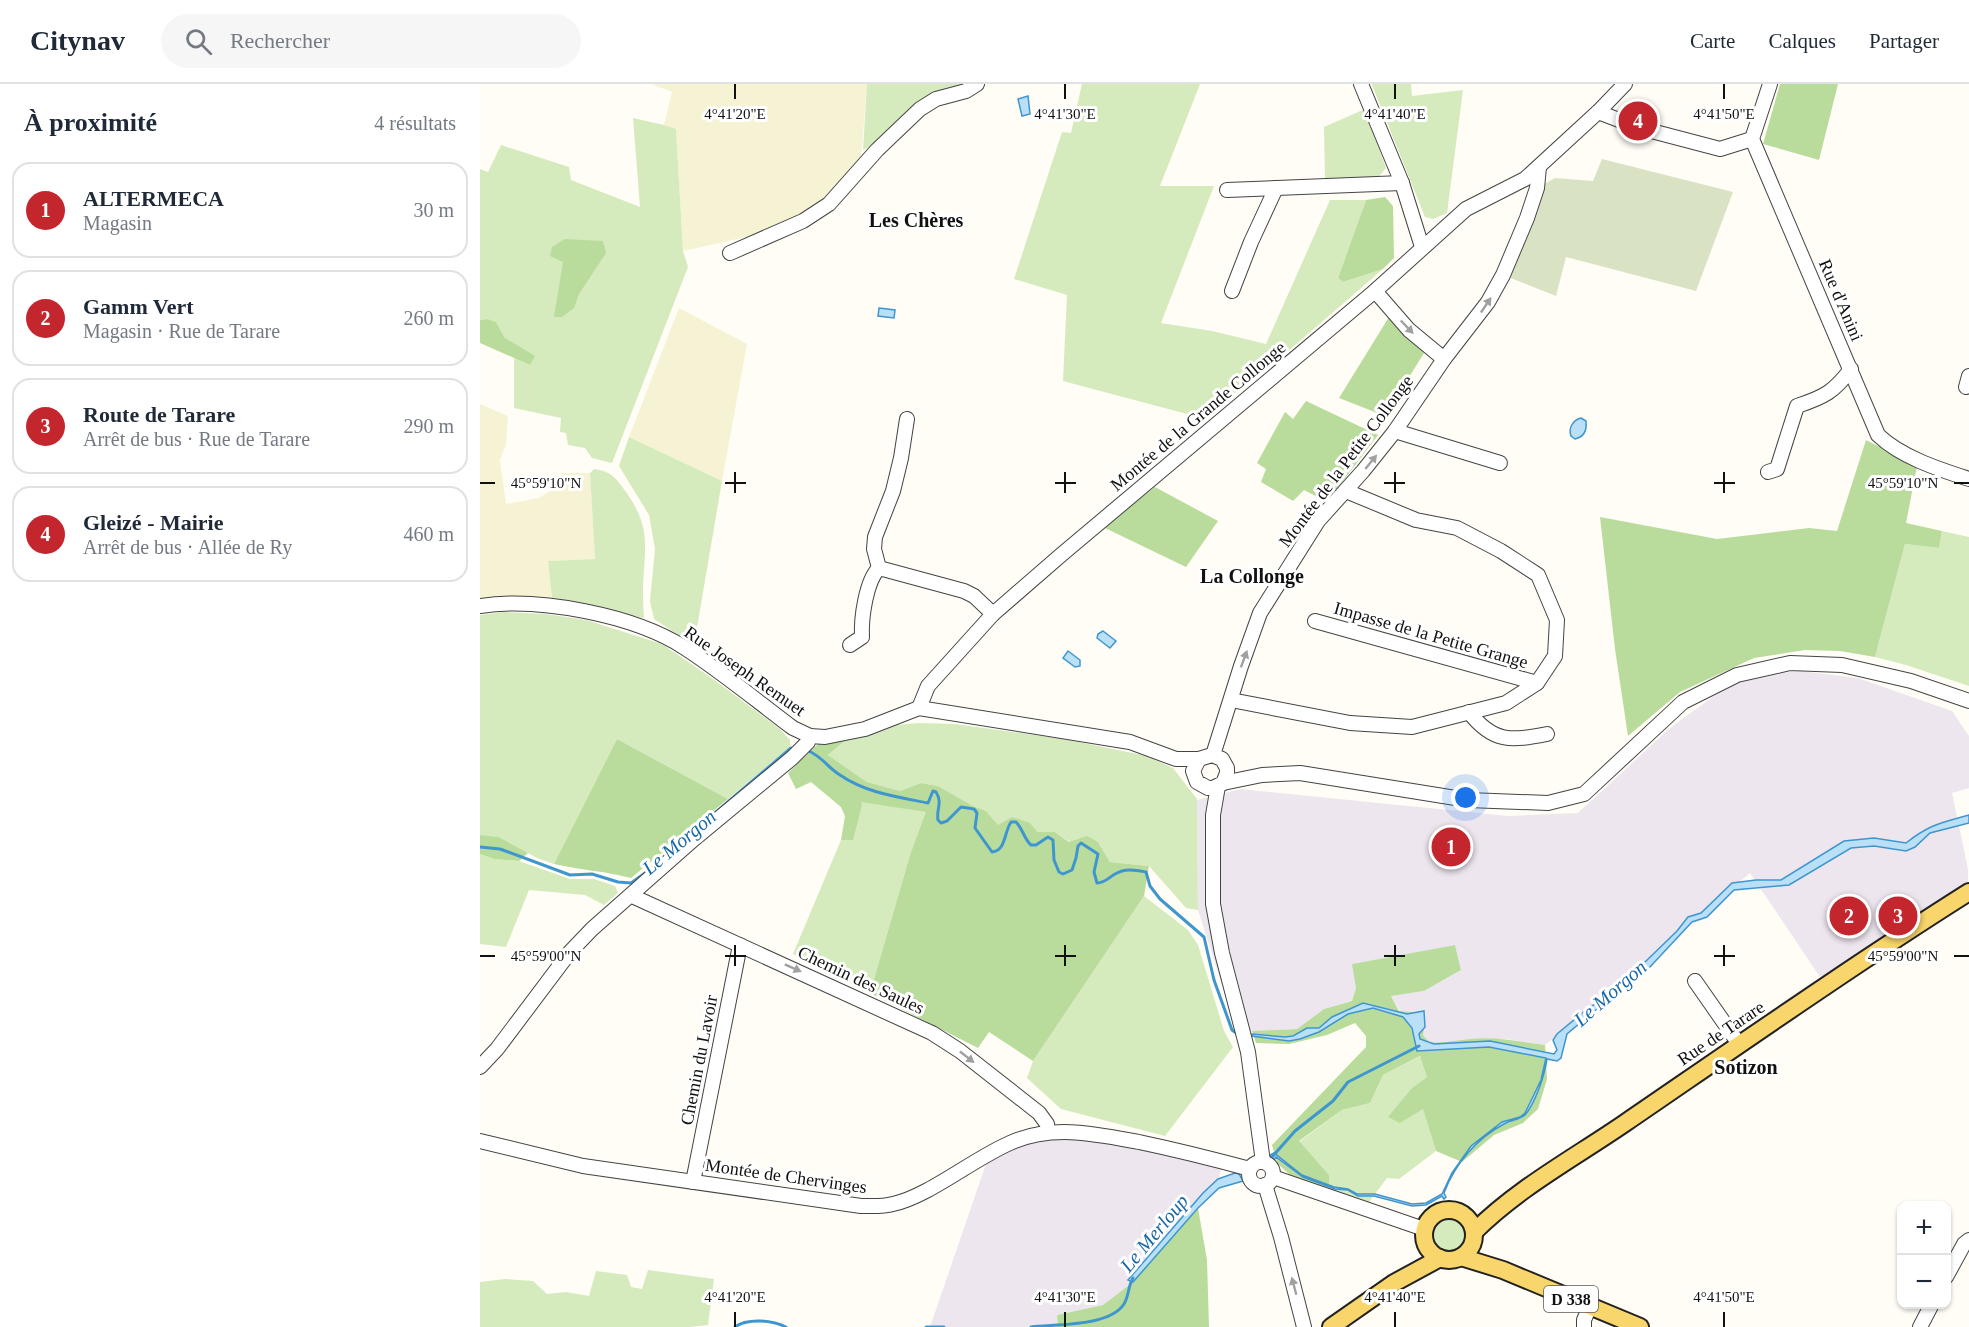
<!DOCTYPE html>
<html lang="fr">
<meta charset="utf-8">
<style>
body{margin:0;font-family:Georgia,serif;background:#f6f6f7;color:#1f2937}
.controls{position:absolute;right:18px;bottom:18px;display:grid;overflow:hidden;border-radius:12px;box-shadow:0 2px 4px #0004}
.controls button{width:54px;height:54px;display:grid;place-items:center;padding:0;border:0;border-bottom:2px solid #e0e1e3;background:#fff;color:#1f2937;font:30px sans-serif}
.you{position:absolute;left:986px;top:714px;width:21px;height:21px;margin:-15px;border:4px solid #fff;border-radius:50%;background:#1a73e8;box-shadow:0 0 0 9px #1a73e833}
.badge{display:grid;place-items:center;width:39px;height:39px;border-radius:50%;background:#c4262e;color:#fff;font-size:20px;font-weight:700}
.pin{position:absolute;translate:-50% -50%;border:3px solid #fff;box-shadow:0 2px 6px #0006}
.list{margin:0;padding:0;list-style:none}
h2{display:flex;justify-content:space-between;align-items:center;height:78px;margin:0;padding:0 24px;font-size:26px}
h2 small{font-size:20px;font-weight:400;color:#747a83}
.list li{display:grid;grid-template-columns:39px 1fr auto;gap:18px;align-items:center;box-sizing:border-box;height:96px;margin:0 12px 12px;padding:0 12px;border:2px solid #e0e1e3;border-radius:18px}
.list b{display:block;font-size:22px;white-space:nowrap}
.list p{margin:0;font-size:20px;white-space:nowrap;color:#747a83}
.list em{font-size:20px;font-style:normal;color:#747a83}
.icon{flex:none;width:33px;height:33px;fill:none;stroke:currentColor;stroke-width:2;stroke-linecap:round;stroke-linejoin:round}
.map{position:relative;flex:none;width:1489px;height:1243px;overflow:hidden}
header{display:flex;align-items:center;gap:36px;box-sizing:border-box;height:84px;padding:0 30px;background:#fff;border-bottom:2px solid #e0e1e3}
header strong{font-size:28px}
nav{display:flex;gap:33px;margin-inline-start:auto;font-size:21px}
.search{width:420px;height:54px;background:#f6f6f7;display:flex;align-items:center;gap:15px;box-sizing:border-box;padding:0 21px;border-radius:33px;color:#747a83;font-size:22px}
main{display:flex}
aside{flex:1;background:#fff}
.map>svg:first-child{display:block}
</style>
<header>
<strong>Citynav</strong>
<div class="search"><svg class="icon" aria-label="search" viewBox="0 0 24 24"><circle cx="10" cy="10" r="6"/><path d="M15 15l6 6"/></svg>Rechercher</div>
<nav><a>Carte</a><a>Calques</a><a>Partager</a></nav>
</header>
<main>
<aside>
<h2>À proximité<small>4 résultats</small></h2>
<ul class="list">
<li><span class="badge">1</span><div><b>ALTERMECA</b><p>Magasin</p></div><em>30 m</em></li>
<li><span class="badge">2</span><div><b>Gamm Vert</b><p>Magasin · Rue de Tarare</p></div><em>260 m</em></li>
<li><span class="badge">3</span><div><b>Route de Tarare</b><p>Arrêt de bus · Rue de Tarare</p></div><em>290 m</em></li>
<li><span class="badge">4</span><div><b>Gleizé - Mairie</b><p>Arrêt de bus · Allée de Ry</p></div><em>460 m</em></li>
</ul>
</aside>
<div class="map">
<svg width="1489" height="1243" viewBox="0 0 1489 1243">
<rect width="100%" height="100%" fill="#fffdf5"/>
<!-- industrial -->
<g fill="#eee6ef">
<path d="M1320 587 1378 594 1472 627 1489 652V704L1472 709 1488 785V816L1340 893 1270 789 1065 961 1026 955H991L962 960 949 958 943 951 945 940 920 927 911 912 944 907 981 886 975 861 873 880 876 904 872 917 844 925 817 945 757 948 718 826 717 716 761 705 1028 732 1098 729 1190 644 1245 604 1275 591Z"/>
<path d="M570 1052 612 1053 689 1070 742 1084 738 1095 718 1115 648 1196 653 1198 623 1221 577 1231 578 1243H450L507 1077 535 1062Z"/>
</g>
<!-- farmland -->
<g fill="#f6f3d4">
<path d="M171 0H387L381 75 346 118 293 147 203 167 196 46 184 41 192 8Z"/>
<path d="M199 224 267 260 242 397 149 353Z"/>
<path d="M0 320 28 332 26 360 20 376 26 420 59 414 76 403 83 389H110L115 475 68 477 72 514H0Z"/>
</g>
<!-- green -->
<g fill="#d5ebbd">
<path d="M387 0H484L458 9 395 60 383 66Z"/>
<path d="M602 0H720L680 102H734L681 239 732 247 786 260 850 116H886L858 194 863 198 903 185 799 275 722 334 583 297 587 211 534 195 582 48 591 49Z"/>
<path d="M893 0H931L932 12 983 6 967 129 953 135 945 133 892 1Z"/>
<path d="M885 25 906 84 896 96 845 97 844 43Z"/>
<path d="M153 34 184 41 196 45 203 167 208 183 132 379 112 374 105 364 88 361 86 349 80 348 81 334 34 324V274L50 281 25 254 16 238 8 235 0 236V85L8 88 21 61 89 83 91 96 160 123Z"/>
<path d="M149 353 242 397 214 561 174 535 170 517 175 465 169 431 139 382Z"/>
<path d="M114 385C131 387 136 394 146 408 171 443 165 462 163 502 163 512 163 523 164 534L72 514 68 477 115 475 110 389Z"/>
<path d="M1462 447 1489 453V602L1426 581 1395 573 1425 460 1459 464Z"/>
<path d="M23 528 65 530 106 536 182 560 233 595 300 645 310 656V663L248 715 137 655 74 780 57 774 19 753 2 752 0 751V531Z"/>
<path d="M439 639 475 640 584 655 667 672 693 684 717 715 718 826 706 824 669 782 630 778 618 758H590L575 748H558L550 739 518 741 506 727 493 722 458 702 441 699 420 707 387 698 348 671 369 653 404 642Z"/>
<path d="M380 717 447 728 430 771 390 909 313 870 361 756 373 755Z"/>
<path d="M0 770 14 775 39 777 90 795H114L135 802 138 809 124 821 105 811 49 806 26 863 0 860Z"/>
<path d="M664 812 708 846 718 861 744 947 753 963 685 1052 581 1025 547 994 553 977Z"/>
<path d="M941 972 947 993 932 1004 920 1039 943 1024 956 1067 919 1095 907 1094 889 1118 849 1104V1091L819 1058 862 1026 890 1019 903 991Z"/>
<circle cx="969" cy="1151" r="18"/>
<path d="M168 1186 234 1195 228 1241 209 1243H0V1198L25 1195 53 1197 67 1210 86 1208 109 1212 116 1187 147 1191 151 1203 162 1205Z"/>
</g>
<!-- forest -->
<g fill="#b9dc9c">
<path d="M1300 0H1358L1339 76 1283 60Z"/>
<path d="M905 113 913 122 914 174 903 185 863 198 858 194 886 116Z"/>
<path d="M85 155 123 157 126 169 99 210 94 224 82 233H74L83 178 70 172 72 163Z"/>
<path d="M909 233 944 269 905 332 859 314Z"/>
<path d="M8 235 16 238 25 254 55 272 50 281 0 259V236Z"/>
<path d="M826 317 898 351 847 418 824 406 813 417 781 398 786 385 777 379 805 328 813 335Z"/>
<path d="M1386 356 1437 382 1426 439 1462 447 1459 464 1425 460 1395 573 1360 567 1325 566 1274 574 1200 608 1148 652 1135 565 1120 433 1237 455 1329 444 1357 447Z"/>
<path d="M675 403 738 437 706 483 623 443Z"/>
<path d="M369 653 348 671 387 698 420 707 441 699 458 702 493 722 506 727 518 741 532 733 550 739 558 748H575L589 758 607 752 618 758 630 778 669 782 664 812 553 977 509 948 498 964 390 909 430 771 446 728 381 718 382 721 373 756H361L365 732 361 723 331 698 316 705 308 689 339 659Z"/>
<path d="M137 655 248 715 151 794C125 787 100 786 74 780Z"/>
<path d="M0 751 19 753 48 769 39 777 14 775 0 770Z"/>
<path d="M975 861 981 886 944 907 911 912 919 927 942 929 945 940 943 951 949 958C964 960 976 956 990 955 1015 952 1041 958 1065 961L1067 995 1058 1025 1043 1039 1014 1051 982 1078 956 1067 943 1025 920 1039 908 1033 932 1004 947 993 940 972 903 991 890 1019 862 1026 819 1057 849 1091V1104L810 1091 797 1079 792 1061 886 963V952L875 939 847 951 809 960 776 959 772 947 817 945 844 925 872 917 876 904 872 880Z"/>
<path d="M718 1124 727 1176 729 1243H578L577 1231 623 1221 653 1198Z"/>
</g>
<!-- cemetery -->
<path fill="#d9e3c4" d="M1122 75 1253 108 1216 207 1086 173 1076 212 1023 191 1057 104 1075 94 1113 97Z"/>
<!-- water -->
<g fill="#b9e0f7" stroke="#3f96cf" stroke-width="1.5">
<path d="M548 12 550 30 542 32 538 15Z"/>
<path d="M399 224 415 226 414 234 398 232Z"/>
<path d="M1101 334 1106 337C1107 346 1104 353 1095 355L1091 352C1088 344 1093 336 1101 334Z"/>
<path d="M623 547 636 557 630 564 617 554 618 550Z"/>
<path d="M588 567 600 576V582L595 583 583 574Z"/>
<path d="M1489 731V739L1450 749 1435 763 1426 767 1394 762 1371 764 1309 801 1254 806 1227 833 1212 838 1169 884 1138 911 1113 928 1087 950 1081 974 1077 977 1067 975C1065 990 1055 1020 1045 1031 1039 1036 1031 1036 1024 1040 997 1054 975 1080 964 1109L966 1113 964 1115 962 1112 946 1121 932 1122 894 1112H878L868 1106 855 1105 823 1093 796 1073 794 1076 790 1071 794 1069 822 1091 854 1103 868 1105 877 1110H895L932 1120 946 1119 962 1110 972 1089 991 1062 1022 1038 1040 1033 1045 1029 1061 996 1066 974 1009 963 937 967 932 944 923 933 893 924 868 930 839 948 820 955 809 957 772 952V950L805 953 813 952 827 944H839L852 933 883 919 927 930 944 927 945 943 939 950 940 955 954 960 1010 957 1074 970 1077 966 1073 956 1077 950 1107 925 1134 908 1197 847 1208 833 1221 829 1252 799 1276 796H1301L1364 757 1394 754 1426 759C1450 740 1461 739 1489 731Z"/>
<path d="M755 1089 759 1090 763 1097 739 1104 718 1124 653 1198 648 1196 723 1109 738 1095Z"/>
</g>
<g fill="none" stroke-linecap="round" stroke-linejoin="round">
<!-- stream -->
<g stroke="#3f96cf" stroke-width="3">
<path d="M327 666C344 674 346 682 360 691 386 709 418 713 448 719L453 707 456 708C463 719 456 725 458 736L461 739 467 737 481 723 494 725 497 729 495 744 512 768C526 767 524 748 531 738H536C543 745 544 755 551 761H556L568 753 573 756 574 776 579 788 583 790 592 786 596 774 598 762 601 759 618 770 614 788 617 799C625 799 628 794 635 790 645 784 655 786 666 788L670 802 680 815 724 853 734 896 752 946 760 952"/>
<path d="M228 735 311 664"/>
<path d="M0 763 20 765 90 791 112 790 138 798 151 799 168 787"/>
<path d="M792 1073 815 1047 853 1017 868 998 939 962"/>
<path d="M255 1243C267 1234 292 1236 306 1243"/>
<path d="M446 1243H464"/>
<path d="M551 1243C576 1240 629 1243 644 1220 649 1212 648 1202 653 1194"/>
</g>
<defs>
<g id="minor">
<path d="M881 0 922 99 942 163"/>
<path d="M1290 0 1272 55 1398 351C1421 373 1458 385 1489 395"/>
<path d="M1118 28 1160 44 1240 65 1272 55"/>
<path d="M747 106 922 99"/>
<path d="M250 169 323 137 349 120 397 66 440 25 456 15 486 7 497 0"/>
<path d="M752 207 771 158 796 104"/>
<path d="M895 207 929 246 964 275"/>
<path d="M1486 303 1489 292"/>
<path d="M427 335 421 374 413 407 395 453 394 465 399 484 484 507 494 512 513 530"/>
<path d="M915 347 1020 379"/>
<path d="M1288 388 1297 385 1317 322C1344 313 1354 308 1371 285"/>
<path d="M0 522C59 513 154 531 205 564 242 588 277 617 313 644L330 652 345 653 385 645 439 624 650 658 696 675H719L732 671 742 675 747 684V689L743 699 733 704H728L717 698 713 687 719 675"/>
<path d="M835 537 1057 599"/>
<path d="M370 561 382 553C381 534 386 497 399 484"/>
<path d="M751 616 870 639 932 643 1026 619 1057 599 1075 572 1077 536 1058 491 1021 467 977 444 936 436 866 407"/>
<path d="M439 624 448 602 513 530 581 471 895 207 986 125 1045 95 1118 28 1145 0"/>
<path d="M989 628C1013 659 1031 657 1067 650"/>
<path d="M733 671 761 582 780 529 838 437 883 387 915 347 964 275 1008 218 1023 191 1047 134 1057 104 1059 83"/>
<path d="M743 699 782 691 820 689 988 716 1068 719 1104 710 1203 618 1257 591 1310 579 1362 581 1431 597 1489 617"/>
<path d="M738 702 733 731V820L742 869 768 968 783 1078"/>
<path d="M152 812 452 949 480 967 559 1029 567 1040 568 1048"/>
<path d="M1215 897 1259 960"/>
<path d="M0 983 17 965 90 868 112 845 214 755 312 674 328 658 330 652"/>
<path d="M0 1057 103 1082 381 1122C392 1122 402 1123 413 1120 449 1112 493 1075 530 1059 572 1040 616 1050 659 1058 697 1066 733 1075 770 1085"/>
<circle cx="781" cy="1090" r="12"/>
<path d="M793 1093 944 1145"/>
<path d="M213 1098 260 861"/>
<path d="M785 1101 801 1153 824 1243"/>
<path d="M1466 1193 1484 1160 1489 1156"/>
<path d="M1104 1243V1236L1110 1222"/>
<path d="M1440 1243 1452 1220"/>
</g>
<g id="major">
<circle cx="969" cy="1151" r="25"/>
<path d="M994 1148C1038 1104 1094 1074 1145 1039 1259 961 1372 882 1489 808"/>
<path d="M981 1173 1023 1186 1160 1243"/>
<path d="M851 1243 914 1199 960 1174"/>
</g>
</defs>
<!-- minor casing -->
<use href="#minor" stroke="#444" stroke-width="16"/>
<!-- major casing -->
<use href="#major" stroke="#222" stroke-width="20"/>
<!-- minor -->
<use href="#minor" stroke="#fff" stroke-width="14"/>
<!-- major -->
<use href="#major" stroke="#f9d66b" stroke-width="16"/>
</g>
<!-- one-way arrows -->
<defs><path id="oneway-solid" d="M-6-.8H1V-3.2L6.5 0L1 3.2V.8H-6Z" transform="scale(1.5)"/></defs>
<g fill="#a0a0a0">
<use href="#oneway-solid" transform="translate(1006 221) rotate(-56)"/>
<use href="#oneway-solid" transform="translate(927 243) rotate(46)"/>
<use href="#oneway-solid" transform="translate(891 378) rotate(-51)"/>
<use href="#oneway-solid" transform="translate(764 575) rotate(-70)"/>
<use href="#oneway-solid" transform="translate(313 884) rotate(24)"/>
<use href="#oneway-solid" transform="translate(487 973) rotate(38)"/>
<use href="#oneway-solid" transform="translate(814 1202) rotate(-105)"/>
</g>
<!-- ticks -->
<path fill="none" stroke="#111" stroke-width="2" d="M255 0V15M585 0V15M915 0V15M1244 0V15M255 388V409M585 388V409M915 388V409M1244 388V409M0 399H15M245 399H266M575 399H596M904 399H925M1234 399H1255M1474 399H1489M255 861V882M585 861V882M915 861V882M1244 861V882M0 872H15M245 872H266M575 872H596M904 872H925M1234 872H1255M1474 872H1489M255 1228V1243M585 1228V1243M915 1228V1243M1244 1228V1243"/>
<g text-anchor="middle" stroke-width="6" stroke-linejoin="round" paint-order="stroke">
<!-- shield labels -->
<rect fill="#fff" stroke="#585858" stroke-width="1.5" x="1064" y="1202" width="54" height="26" rx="4.5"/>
<g font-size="16" font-weight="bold" fill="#111">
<text x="1091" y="1221">D 338</text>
</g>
<!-- street labels -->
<g font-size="18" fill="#111" stroke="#fff">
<text transform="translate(1361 216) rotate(67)" y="6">Rue d'Anini</text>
<text transform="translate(718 332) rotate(-40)" y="6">Montée de la Grande Collonge</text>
<text transform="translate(866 377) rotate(-53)" y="6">Montée de la Petite Collonge</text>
<text transform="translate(951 551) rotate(16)" y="6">Impasse de la Petite Grange</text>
<text transform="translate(265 587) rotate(35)" y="6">Rue Joseph Remuet</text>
<text transform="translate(381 896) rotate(25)" y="6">Chemin des Saules</text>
<text transform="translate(1241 949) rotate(-34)" y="6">Rue de Tarare</text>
<text transform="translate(219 976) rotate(-79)" y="6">Chemin du Lavoir</text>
<text transform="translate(306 1092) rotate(8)" y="6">Montée de Chervinges</text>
</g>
<!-- neighbourhood labels -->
<g font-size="20" font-weight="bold" fill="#111" stroke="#fff">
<text x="436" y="143">Les Chères</text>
<text x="772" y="499">La Collonge</text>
<text x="1266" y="990">Sotizon</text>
</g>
<!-- water labels -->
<g font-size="20" font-style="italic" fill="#1768a6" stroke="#fff">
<text transform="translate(199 758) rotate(-40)" y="7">Le Morgon</text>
<text transform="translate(1130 909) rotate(-41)" y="7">Le Morgon</text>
<text transform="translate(674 1149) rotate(-50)" y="7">Le Merloup</text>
</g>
</g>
<g font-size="15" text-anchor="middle" fill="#111" stroke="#fff" stroke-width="6" stroke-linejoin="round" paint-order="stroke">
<text x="255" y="35">4°41'20"E</text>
<text x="585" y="35">4°41'30"E</text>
<text x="915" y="35">4°41'40"E</text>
<text x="1244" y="35">4°41'50"E</text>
<text x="66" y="404">45°59'10"N</text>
<text x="1423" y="404">45°59'10"N</text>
<text x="66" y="877">45°59'00"N</text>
<text x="1423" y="877">45°59'00"N</text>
<text x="255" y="1218">4°41'20"E</text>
<text x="585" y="1218">4°41'30"E</text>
<text x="915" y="1218">4°41'40"E</text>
<text x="1244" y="1218">4°41'50"E</text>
</g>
</svg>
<div class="controls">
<button>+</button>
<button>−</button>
</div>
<div class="you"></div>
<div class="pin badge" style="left:971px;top:763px">1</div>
<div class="pin badge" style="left:1369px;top:832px">2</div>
<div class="pin badge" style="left:1418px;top:832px">3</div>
<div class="pin badge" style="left:1158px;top:37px">4</div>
</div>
</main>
